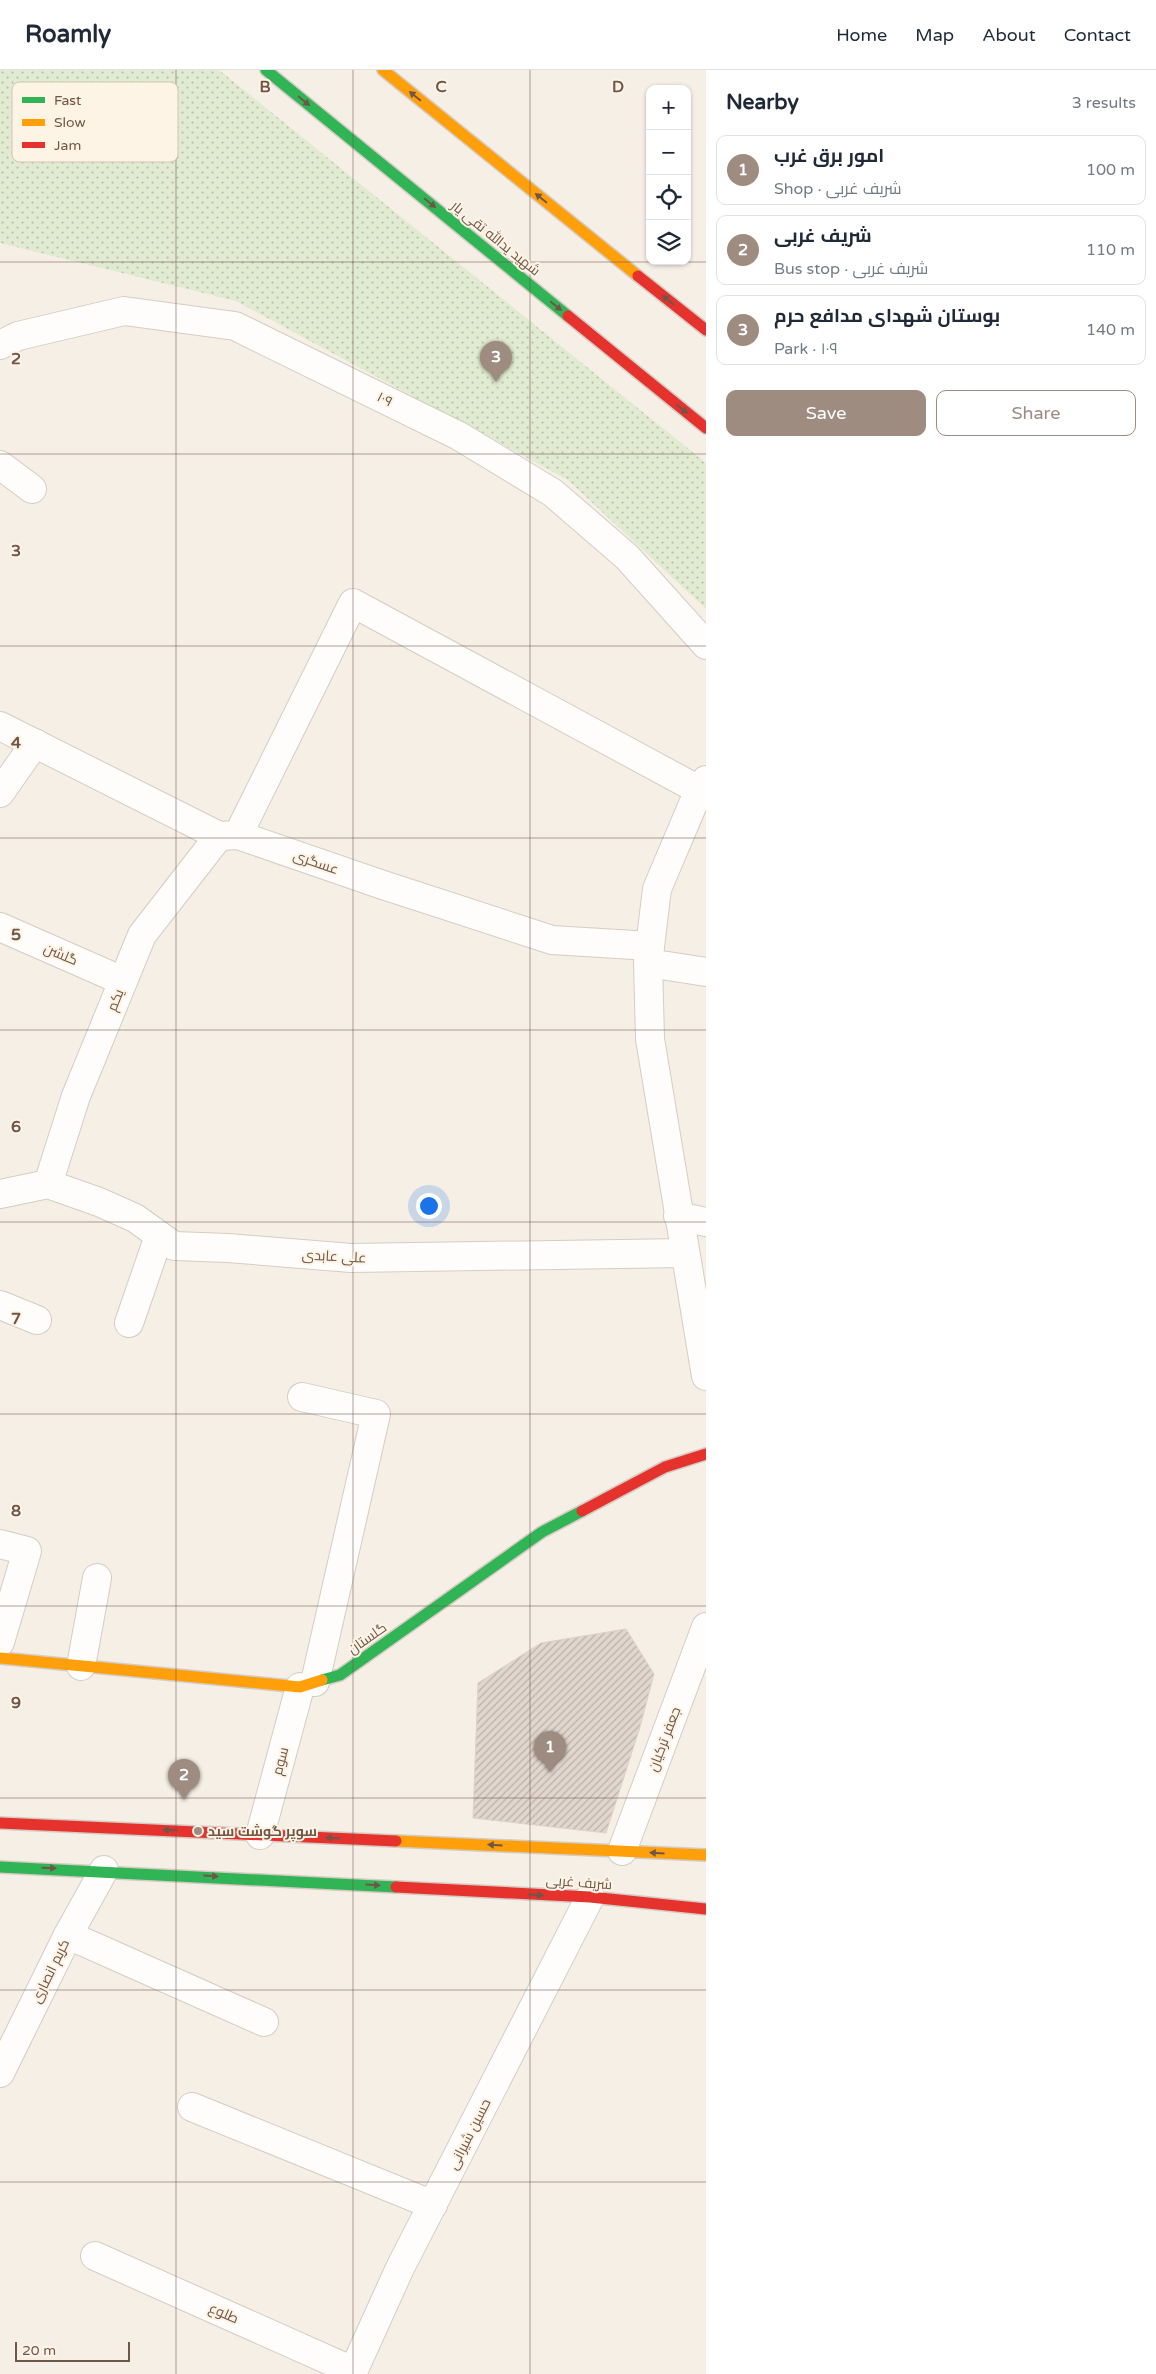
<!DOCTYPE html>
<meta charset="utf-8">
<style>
body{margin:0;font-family:"Varela Round",Cairo,sans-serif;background:#f2f2f3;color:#1f2937}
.controls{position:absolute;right:15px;top:15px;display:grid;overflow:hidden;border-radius:10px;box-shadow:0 1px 4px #0004}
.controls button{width:45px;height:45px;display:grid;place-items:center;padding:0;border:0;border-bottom:1px solid #e0e1e3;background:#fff;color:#1f2937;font:25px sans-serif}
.scale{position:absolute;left:15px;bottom:12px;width:115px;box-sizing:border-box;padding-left:5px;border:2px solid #705649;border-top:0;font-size:14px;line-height:18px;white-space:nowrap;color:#705649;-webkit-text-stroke:4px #fef4e5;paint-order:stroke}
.you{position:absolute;left:428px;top:1135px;width:18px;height:18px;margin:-12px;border:4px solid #fff;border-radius:50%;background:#1a73e8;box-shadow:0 0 0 8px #1a73e833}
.badge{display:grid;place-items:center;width:32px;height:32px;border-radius:50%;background:#9f8c80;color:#fff;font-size:16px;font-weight:700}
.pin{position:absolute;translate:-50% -41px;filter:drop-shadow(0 1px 2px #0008)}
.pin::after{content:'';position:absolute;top:26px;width:18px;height:15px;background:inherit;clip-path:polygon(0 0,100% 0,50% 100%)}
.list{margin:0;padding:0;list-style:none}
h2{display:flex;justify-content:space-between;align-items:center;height:65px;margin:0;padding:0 20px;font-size:21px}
h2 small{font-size:16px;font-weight:400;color:#747a83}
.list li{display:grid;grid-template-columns:32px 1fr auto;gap:15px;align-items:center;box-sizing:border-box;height:70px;margin:0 10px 10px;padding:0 10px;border:1px solid #e0e1e3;border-radius:10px}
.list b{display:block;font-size:19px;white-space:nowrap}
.list p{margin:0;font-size:16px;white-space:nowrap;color:#747a83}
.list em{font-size:16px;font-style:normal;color:#747a83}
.actions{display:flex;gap:10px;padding:15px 20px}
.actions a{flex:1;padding:11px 0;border:1px solid #9f8c80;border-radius:10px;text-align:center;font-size:18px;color:#9f8c80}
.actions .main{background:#9f8c80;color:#fff}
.icon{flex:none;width:28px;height:28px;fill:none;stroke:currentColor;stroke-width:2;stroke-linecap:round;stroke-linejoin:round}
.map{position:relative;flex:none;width:706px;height:2304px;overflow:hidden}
header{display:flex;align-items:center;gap:30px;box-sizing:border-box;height:70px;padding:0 25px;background:#fff;border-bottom:1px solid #e0e1e3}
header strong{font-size:24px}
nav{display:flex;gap:28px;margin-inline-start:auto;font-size:18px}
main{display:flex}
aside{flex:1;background:#fff}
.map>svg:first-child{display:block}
</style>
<header>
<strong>Roamly</strong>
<nav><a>Home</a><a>Map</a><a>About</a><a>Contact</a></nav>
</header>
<main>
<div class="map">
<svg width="706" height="2304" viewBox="0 0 706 2304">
<defs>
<pattern id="park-dots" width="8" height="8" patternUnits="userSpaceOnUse" patternTransform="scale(1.25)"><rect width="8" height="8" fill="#e1ebd1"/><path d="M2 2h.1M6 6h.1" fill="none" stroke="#bbc1ac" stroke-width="1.8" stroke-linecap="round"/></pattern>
<pattern id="building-hatch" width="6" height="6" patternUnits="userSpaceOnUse" patternTransform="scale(1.25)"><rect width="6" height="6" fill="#e1d7ce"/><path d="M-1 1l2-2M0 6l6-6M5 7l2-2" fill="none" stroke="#bbb1a9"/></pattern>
</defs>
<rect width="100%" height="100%" fill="#f5efe6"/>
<!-- park -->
<path fill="url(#park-dots)" d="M0 0H219L706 393V539L568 410 236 231 0 173Z"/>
<!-- building -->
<path fill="url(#building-hatch)" stroke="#ddd2c9" d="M626 1559 654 1604 640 1657 606 1763 473 1748 478 1613 541 1573Z"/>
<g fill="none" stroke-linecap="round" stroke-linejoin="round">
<defs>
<g id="street">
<path d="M0 275 18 266 124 241 235 256 459 366 553 423 627 487 706 575"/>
<path d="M0 395 32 419"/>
<path d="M0 656 219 766 238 765 380 814 552 870 650 876"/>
<path d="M706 710 699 720 657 819 648 893 650 969 706 1306"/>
<path d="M0 723 35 673"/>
<path d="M238 765 353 533 699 720"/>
<path d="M0 857 123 911"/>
<path d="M648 893 706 902"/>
<path d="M48 1114 76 1026 142 865 219 766"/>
<path d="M0 1124 48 1114 99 1132 135 1148 174 1176 228 1178 351 1188 684 1183"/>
<path d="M678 1146 706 1152"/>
<path d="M0 1235 37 1250"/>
<path d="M129 1253 159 1166"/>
<path d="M302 1327 376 1344 315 1612"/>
<path d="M0 1474 27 1481 0 1572"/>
<path d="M81 1596 97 1508"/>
<path d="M260 1765 300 1617"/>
<path d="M622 1781 706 1557"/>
<path d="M68 1865 264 1952"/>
<path d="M0 2003 68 1865 104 1800"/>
<path d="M192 2037 433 2135"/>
<path d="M95 2186 353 2301"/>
<path d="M352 2304 400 2198 590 1827"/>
</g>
<g id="fast">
<path d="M266 0 568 246"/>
<path d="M322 1610 340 1605 542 1462 582 1441"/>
<path d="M0 1797 396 1817"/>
</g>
<g id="slow">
<path d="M383 0 638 206"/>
<path d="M0 1588 300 1617 322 1610"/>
<path d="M396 1771 706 1785"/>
</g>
<g id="jam">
<path d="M638 206 706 260"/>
<path d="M568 246 706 358"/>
<path d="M582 1441 665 1397 706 1384"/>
<path d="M0 1753 396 1771"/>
<path d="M396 1817 590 1827 706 1839"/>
</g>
</defs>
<!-- street casing -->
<use href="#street" stroke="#d6ccc4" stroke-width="30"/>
<!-- fast casing -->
<use href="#fast" stroke="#d5cbc3" stroke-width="14"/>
<!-- slow casing -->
<use href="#slow" stroke="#d5cbc3" stroke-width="14"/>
<!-- jam casing -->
<use href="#jam" stroke="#d5cbc3" stroke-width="14"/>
<!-- street -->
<use href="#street" stroke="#fefdfb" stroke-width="28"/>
<!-- fast -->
<use href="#fast" stroke="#30b455" stroke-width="11"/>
<!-- slow -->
<use href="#slow" stroke="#ff9f0a" stroke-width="11"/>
<!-- jam -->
<use href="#jam" stroke="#e5322d" stroke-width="11"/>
</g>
<!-- one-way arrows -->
<defs><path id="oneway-solid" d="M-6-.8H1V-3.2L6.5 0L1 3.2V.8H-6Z" transform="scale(1.25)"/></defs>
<g fill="#705649">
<use href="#oneway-solid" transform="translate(415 26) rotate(-141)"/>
<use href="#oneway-solid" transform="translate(304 31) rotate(39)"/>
<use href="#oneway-solid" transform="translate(541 128) rotate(-141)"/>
<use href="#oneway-solid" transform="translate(430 133) rotate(39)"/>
<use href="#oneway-solid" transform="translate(668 230) rotate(-141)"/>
<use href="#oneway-solid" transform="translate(556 236) rotate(39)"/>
<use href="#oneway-solid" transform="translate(682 339) rotate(39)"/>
<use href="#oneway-solid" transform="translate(170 1760) rotate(-177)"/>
<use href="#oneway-solid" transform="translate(333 1768) rotate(-177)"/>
<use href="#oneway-solid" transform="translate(495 1775) rotate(-177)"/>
<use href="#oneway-solid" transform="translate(657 1783) rotate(-177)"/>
<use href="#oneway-solid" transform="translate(49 1798) rotate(2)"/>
<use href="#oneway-solid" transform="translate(211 1806) rotate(3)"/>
<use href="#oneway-solid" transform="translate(373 1815) rotate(3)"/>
<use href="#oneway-solid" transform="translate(536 1825) rotate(3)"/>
</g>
<!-- grid -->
<path fill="none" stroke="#705649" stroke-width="1" stroke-opacity="0.55" d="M176 0V2304M353 0V2304M530 0V2304M0 192H706M0 384H706M0 576H706M0 768H706M0 960H706M0 1152H706M0 1344H706M0 1536H706M0 1728H706M0 1920H706M0 2112H706"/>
<!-- markers -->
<circle fill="#9f8c80" stroke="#fef4e5" stroke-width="2" cx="198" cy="1761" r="5"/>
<g text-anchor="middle" stroke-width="4" stroke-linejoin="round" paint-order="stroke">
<!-- street labels -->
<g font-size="14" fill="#705649" stroke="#fef4e5">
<text transform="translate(496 168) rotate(39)" y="5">شهید یدالله تقی یار</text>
<text transform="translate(385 329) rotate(27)" y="5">۱۰۹</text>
<text transform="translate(316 792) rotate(19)" y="5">عسگری</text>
<text transform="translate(61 884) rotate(23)" y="5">گلشن</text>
<text transform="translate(115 930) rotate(-68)" y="5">یکم</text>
<text transform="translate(334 1186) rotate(3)" y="5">علی عابدی</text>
<text transform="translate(367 1568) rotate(-35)" y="5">گلستان</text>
<text transform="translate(664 1669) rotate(-69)" y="5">جعفر ترکیان</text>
<text transform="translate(280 1691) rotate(-75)" y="5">سوم</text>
<text transform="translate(579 1812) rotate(4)" y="5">شریف غربی</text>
<text transform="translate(50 1901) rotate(-64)" y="5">کریم انصاری</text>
<text transform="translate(469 2064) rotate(-63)" y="5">حسین شیرانی</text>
<text transform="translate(224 2243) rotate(24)" y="5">طلوع</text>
</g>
<!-- poi labels -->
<g font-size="14" font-weight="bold" fill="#705649" stroke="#fef4e5" text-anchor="start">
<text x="208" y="1766">سوپر گوشت سید</text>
</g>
</g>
<!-- legend -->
<rect x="12" y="12" width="166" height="80" rx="8" fill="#fef4e5" stroke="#d3c5b6" stroke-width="1"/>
<rect x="22" y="27" width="23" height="6" fill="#30b455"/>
<rect x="22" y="49" width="23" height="7" fill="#ff9f0a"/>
<rect x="22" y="72" width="23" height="6" fill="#e5322d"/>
<g font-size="14" fill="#705649">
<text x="54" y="35">Fast</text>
<text x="54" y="57">Slow</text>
<text x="54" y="80">Jam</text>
</g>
<g font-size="16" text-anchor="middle" font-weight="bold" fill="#705649" stroke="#fef4e5" stroke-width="4" stroke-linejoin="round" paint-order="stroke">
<text x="265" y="22">B</text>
<text x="441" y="22">C</text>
<text x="618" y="22">D</text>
<text x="16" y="294">2</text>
<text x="16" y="486">3</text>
<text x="16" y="678">4</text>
<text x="16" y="870">5</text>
<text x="16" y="1062">6</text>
<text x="16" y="1254">7</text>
<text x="16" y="1446">8</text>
<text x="16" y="1638">9</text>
</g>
</svg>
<div class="controls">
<button>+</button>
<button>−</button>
<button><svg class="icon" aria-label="locate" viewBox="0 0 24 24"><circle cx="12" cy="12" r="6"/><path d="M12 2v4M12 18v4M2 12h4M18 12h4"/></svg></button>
<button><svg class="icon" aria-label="layers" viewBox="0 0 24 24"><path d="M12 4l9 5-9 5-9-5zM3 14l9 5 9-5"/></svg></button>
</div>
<div class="scale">20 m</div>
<div class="you"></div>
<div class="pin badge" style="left:550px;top:1702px">1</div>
<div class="pin badge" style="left:184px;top:1730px">2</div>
<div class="pin badge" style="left:496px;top:312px">3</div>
</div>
<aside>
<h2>Nearby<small>3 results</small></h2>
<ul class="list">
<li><span class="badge">1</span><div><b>امور برق غرب</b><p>Shop · شریف غربی</p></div><em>100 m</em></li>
<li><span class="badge">2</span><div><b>شریف غربی</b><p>Bus stop · شریف غربی</p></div><em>110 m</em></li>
<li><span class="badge">3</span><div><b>بوستان شهدای مدافع حرم</b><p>Park · ۱۰۹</p></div><em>140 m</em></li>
</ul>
<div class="actions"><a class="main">Save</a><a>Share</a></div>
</aside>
</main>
